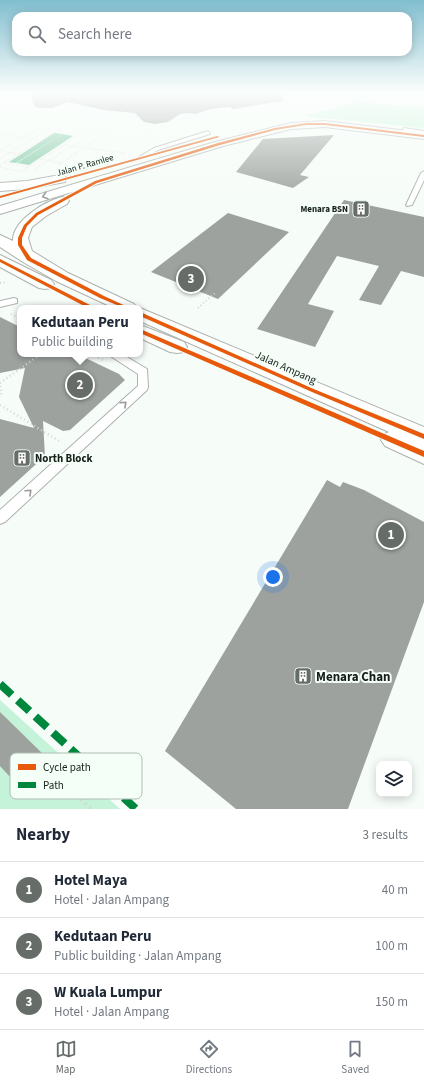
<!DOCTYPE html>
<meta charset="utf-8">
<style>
body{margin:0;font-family:"Source Sans 3",sans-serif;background:#f2f2f3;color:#1f2937}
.controls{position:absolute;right:12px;bottom:12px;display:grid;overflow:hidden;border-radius:8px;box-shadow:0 2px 10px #0003}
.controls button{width:36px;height:36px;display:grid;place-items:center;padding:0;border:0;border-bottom:1px solid #e0e1e3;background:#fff;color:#1f2937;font:20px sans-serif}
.you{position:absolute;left:273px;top:577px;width:14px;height:14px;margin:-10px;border:3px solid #fff;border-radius:50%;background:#1a73e8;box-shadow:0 0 0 6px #1a73e833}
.badge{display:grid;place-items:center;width:26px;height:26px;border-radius:50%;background:#666c68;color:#fff;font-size:13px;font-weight:700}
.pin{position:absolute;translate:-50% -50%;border:2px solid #fff;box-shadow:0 1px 4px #0006}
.popup{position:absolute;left:17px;top:305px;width:126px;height:52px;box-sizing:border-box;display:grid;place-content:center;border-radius:8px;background:#fff;filter:drop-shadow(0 1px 3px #0005);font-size:13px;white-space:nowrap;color:#747a83}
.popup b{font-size:15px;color:#1f2937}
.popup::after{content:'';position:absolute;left:50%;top:100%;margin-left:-8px;border:8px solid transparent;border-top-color:#fff}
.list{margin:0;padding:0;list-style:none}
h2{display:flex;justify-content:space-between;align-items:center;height:52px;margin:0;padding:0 16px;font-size:17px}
h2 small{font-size:13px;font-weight:400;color:#747a83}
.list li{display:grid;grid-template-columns:26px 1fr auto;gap:12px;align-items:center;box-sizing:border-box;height:56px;padding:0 16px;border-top:1px solid #e0e1e3}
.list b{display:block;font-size:15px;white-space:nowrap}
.list p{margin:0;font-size:13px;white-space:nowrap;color:#747a83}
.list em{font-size:13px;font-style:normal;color:#747a83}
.icon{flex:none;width:22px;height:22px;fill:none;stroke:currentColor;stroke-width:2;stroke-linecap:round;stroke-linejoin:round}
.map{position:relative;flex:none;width:424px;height:809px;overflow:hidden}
.search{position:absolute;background:#fff;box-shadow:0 2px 10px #0003;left:12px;right:12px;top:12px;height:44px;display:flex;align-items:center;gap:10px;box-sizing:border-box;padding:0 14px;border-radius:12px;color:#747a83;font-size:15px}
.sheet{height:220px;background:#fff}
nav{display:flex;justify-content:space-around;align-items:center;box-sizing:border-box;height:56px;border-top:1px solid #e0e1e3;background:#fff;font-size:11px;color:#747a83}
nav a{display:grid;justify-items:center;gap:2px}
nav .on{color:#666c68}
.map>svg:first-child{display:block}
</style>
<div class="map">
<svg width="424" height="809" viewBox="0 0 424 809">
<rect width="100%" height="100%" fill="#f6fcf8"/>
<!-- green -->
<g fill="#c5f3d9">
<path d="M359 102 424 108V128L303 116Z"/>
<path d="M0 700 120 809H0Z"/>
</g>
<!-- water -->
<g fill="#87cca9">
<path d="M54 133 62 134 16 163 9 162Z"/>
<path d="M62 134 73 136 29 165 17 163Z"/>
</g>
<!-- building -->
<g fill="#9da29f">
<path d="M39 92H282L283 101 233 109 230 107 211 109 195 114 187 113 180 114 168 122 155 124 144 122 135 113 103 110 68 102 52 108H39L34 106 31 97Z"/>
<path d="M334 135 300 175 309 177 293 188 236 172 263 139Z"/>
<path d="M344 200 424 217V277L401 271 381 305 359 300 379 266 337 256 308 304 334 311 315 347 257 329Z"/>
<path d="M228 213 289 232 218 299 151 272Z"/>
<path d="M0 317 20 327V354H77L119 374 125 380 70 430 63 431 43 421 45 456 0 497V419L34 428 19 397 25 368 0 373Z"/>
<path d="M327 480 340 487 343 482 364 490 424 522V602L348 809H236L165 751Z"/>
<path d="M0 712 47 758 22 790 0 766Z"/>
</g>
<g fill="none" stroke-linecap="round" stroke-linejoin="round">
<defs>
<g id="lane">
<path d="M404 128 424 131V135L402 131Z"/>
<path d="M208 131 210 134 158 150 144 158 139 157 154 148Z"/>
<path d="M424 171V180L412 205 407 206 406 205 421 173Z"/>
<path d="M14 298 17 299V303L0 307V301Z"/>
<path d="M112 354H122L147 369 148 387 147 390 5 522 0 524V510L138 386V374L112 357Z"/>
</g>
<g id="secondary">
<path d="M325 121 424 133V139L325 127 291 129 223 146 0 214V206L215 142 291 123Z"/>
<path d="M60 175 65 176 66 179 65 182 27 189 0 191V183L27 181Z"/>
<path d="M62 197 67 198 69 201 67 204 46 216 32 227 28 238 32 251 68 273 134 304 137 308H114L56 281 23 262 0 247V235L13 241C12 221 45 201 62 197Z"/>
<path d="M0 255 51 280 54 284 51 288 45 289 39 288 0 267Z"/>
<path d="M140 308 424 427V464L385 446 381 440 385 434 389 432 140 321Z"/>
<path d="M140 325 184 342 187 347 184 352 177 353 170 352 140 338Z"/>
</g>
</defs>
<!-- lane casing -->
<use href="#lane" stroke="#adb1ae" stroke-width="2"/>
<!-- secondary casing -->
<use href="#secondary" stroke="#adb1ae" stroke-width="2"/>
<!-- path-far4 -->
<g stroke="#d4d7d5" stroke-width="1" stroke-dasharray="0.5 1.5" stroke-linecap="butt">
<path d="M395 92 401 94"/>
<path d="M3 102 20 101"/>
<path d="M338 102 351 108V111"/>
<path d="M271 105 342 92"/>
<path d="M331 110 424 115"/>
<path d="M73 121 97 110"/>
<path d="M95 124 114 112"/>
<path d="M116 127 129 116 180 119 247 108"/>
<path d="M148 129 152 131"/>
<path d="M0 134 39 140"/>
<path d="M64 145 125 153"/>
<path d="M0 150 45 125"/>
<path d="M0 150 16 154"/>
<path d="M7 154 51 128"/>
<path d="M18 154 62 127"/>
<path d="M49 154 85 131"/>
<path d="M60 154 92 134"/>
<path d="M75 154 106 133"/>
</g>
<!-- path-far3 -->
<g stroke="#d4d7d5" stroke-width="1.5" stroke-dasharray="0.5 2" stroke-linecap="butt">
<path d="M12 153 17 154"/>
<path d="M123 153H125"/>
<path d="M0 158 9 153"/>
<path d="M41 159 62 163"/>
<path d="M4 162 28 167"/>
<path d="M0 165 20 153"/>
<path d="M59 165 77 153"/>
<path d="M0 167 19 171"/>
<path d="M35 169 61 153"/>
<path d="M21 172 51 153"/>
</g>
<!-- path-far2 -->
<g stroke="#d4d7d5" stroke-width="2" stroke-dasharray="1 2.5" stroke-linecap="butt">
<path d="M0 283 7 282"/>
<path d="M198 308 215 293"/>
<path d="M11 314 20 319"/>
</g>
<!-- path-far1 -->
<g stroke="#d4d7d5" stroke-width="2.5" stroke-dasharray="1 3" stroke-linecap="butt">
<path d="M91 354 103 360"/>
<path d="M0 383 41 354"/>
<path d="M0 386 2 392 0 397"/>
<path d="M0 405 61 442"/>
</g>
<!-- path -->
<path stroke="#d4d7d5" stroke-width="4" stroke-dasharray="1.5 4.5" stroke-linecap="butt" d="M46 766 91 809"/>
<!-- lane -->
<use href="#lane" fill="#fefffe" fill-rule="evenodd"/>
<!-- secondary -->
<use href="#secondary" fill="#fefffe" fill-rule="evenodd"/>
<!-- quiet -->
<path stroke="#00873e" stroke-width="8" stroke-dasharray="16 8" stroke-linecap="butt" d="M0 684 136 809"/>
<defs>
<g id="cycleway">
<path d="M306 123H325L424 135V137L325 125H306L275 130 220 145 97 183 38 215 27 226 22 238V245L31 258 104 296 130 308H124L100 298 27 260 18 245V238L24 225 36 213 95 181 218 143 275 128Z"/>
<path d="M217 136 220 137 0 198V196Z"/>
<path d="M0 259 94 307V308H88L0 262Z"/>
<path d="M140 312 316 390 424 434V439L312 392 140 316Z"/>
<path d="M140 329 424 451V457L140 333Z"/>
</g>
</defs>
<!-- cycleway casing -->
<use href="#cycleway" stroke="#f3fff7" stroke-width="2"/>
<!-- cycleway -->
<use href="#cycleway" fill="#e8590c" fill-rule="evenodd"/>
</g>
<!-- one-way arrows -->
<defs><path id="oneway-chevron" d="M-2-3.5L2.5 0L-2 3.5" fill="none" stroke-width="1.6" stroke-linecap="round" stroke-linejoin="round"/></defs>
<g stroke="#979a98">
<use href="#oneway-chevron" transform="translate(45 196) rotate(164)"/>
<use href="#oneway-chevron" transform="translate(124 404) rotate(-43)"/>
<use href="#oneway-chevron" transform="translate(29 492) rotate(-43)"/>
</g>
<!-- sky -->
<linearGradient id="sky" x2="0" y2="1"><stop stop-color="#81becf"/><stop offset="0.45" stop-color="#fbfefc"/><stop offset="1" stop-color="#fbfefc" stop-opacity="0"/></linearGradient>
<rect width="424" height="205" fill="url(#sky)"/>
<!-- icons -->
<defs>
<symbol id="building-square" viewBox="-11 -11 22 22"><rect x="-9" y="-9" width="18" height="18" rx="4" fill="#666c68" stroke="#f3fff7"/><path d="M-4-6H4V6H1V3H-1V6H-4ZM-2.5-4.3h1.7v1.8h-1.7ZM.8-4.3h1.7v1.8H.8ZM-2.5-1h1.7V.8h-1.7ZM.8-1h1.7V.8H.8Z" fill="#fff"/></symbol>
</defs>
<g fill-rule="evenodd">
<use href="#building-square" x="351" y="199" width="20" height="20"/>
<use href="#building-square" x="12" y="448" width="20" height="20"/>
<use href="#building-square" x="293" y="666" width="20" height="20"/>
</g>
<g text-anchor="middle" stroke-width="4" stroke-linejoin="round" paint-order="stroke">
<!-- far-street labels -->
<g font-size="9" fill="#191e1b" stroke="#f3fff7">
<text transform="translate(85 165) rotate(-16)" y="3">Jalan P. Ramlee</text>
</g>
<!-- far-poi labels -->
<g font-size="9" font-weight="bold" fill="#191e1b" stroke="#f3fff7" text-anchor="end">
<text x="348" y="212">Menara BSN</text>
</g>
<!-- street labels -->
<g font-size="11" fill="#191e1b" stroke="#f3fff7">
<text transform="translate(286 367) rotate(24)" y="4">Jalan Ampang</text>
</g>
<!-- poi labels -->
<g font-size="11" font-weight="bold" fill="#191e1b" stroke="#f3fff7" text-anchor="start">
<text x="35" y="462">North Block</text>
</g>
<!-- near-poi labels -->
<g font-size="13" font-weight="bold" fill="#191e1b" stroke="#f3fff7" text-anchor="start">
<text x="316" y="681">Menara Chan</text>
</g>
</g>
<!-- legend -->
<rect x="10" y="753" width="132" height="46" rx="6" fill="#f3fff7" stroke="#b2bcb5" stroke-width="1"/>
<rect x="18" y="764" width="18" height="6" fill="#e8590c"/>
<rect x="18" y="782" width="18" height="6" fill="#00873e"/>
<g font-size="11" fill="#191e1b">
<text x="43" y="771">Cycle path</text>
<text x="43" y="789">Path</text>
</g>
</svg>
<div class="controls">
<button><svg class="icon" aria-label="layers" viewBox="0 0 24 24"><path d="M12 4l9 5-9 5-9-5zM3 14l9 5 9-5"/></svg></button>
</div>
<div class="you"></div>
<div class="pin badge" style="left:391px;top:535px">1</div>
<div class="pin badge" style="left:80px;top:385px">2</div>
<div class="popup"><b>Kedutaan Peru</b>Public building</div>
<div class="pin badge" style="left:191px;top:279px">3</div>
<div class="search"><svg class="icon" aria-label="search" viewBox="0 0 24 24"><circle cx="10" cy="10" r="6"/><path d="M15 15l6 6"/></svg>Search here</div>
</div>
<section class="sheet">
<h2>Nearby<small>3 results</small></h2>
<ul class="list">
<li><span class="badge">1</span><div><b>Hotel Maya</b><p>Hotel · Jalan Ampang</p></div><em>40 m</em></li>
<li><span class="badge">2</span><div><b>Kedutaan Peru</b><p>Public building · Jalan Ampang</p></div><em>100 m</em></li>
<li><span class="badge">3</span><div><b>W Kuala Lumpur</b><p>Hotel · Jalan Ampang</p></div><em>150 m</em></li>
</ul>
</section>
<nav>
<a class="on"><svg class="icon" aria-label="map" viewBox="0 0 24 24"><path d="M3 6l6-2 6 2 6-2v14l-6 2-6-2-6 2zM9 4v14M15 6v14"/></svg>Map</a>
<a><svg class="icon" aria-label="directions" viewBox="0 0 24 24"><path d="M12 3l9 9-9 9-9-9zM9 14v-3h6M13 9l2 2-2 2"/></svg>Directions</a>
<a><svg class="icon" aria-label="saved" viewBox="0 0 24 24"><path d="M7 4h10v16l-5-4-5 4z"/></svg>Saved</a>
</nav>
